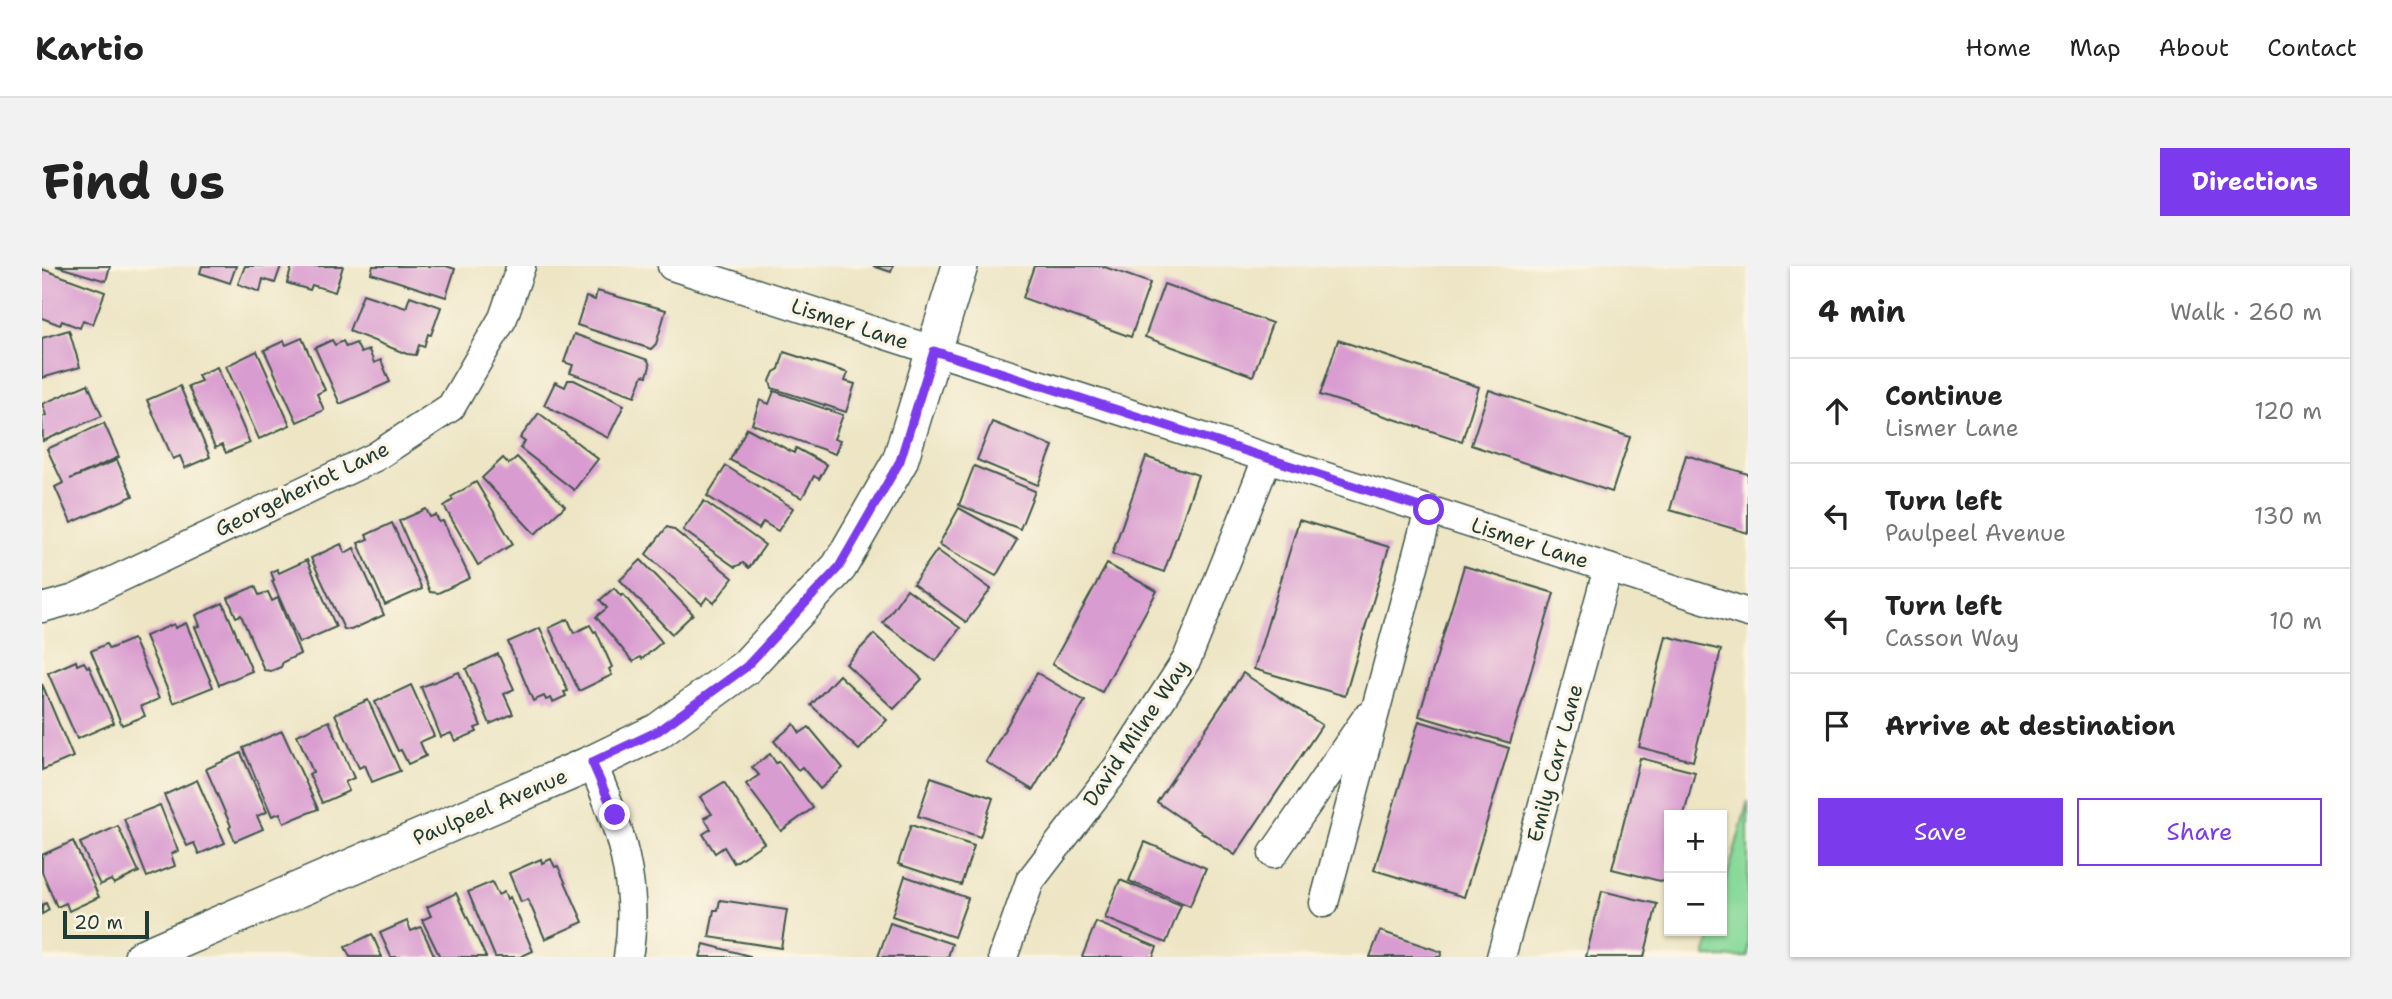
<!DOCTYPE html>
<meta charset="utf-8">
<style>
body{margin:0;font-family:"Shantell Sans",sans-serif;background:#f2f2f2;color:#222}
.controls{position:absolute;right:21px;bottom:21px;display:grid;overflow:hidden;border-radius:0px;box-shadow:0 2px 5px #0004}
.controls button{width:63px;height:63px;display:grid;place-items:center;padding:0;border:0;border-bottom:2px solid #e0e0e0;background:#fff;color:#222;font:35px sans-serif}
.scale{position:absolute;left:21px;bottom:18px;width:86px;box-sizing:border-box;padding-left:7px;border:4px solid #1f3d34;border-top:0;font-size:19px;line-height:24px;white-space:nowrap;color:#1f3d34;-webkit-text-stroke:5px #fcf5e5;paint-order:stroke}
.stop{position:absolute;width:21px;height:21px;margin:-16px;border:5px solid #7c3aed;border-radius:50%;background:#fff}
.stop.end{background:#7c3aed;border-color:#fff;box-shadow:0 2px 7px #0008}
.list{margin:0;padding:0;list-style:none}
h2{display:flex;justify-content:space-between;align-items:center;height:91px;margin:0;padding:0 28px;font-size:30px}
h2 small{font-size:23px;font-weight:400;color:#767676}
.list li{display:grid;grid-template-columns:46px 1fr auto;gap:21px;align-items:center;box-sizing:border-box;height:105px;padding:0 28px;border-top:2px solid #e0e0e0}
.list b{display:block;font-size:26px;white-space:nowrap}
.list p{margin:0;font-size:23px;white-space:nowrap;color:#767676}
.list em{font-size:23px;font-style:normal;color:#767676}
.actions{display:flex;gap:14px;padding:21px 28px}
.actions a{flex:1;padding:16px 0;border:2px solid #7c3aed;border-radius:0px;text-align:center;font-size:24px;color:#7c3aed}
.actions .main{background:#7c3aed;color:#fff}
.icon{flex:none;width:38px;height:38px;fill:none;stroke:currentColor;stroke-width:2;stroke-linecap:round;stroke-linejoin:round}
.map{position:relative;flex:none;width:1706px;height:691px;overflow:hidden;border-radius:0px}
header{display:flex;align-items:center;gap:42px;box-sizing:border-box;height:98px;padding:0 35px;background:#fff;border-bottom:2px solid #e0e0e0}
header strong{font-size:33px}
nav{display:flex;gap:38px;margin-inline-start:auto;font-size:24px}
.intro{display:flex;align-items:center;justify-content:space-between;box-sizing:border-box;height:168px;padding:0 42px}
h1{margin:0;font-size:49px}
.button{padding:18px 32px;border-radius:0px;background:#7c3aed;color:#fff;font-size:24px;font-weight:700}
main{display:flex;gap:42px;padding:0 42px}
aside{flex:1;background:#fff;border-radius:0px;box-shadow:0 2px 5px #0004}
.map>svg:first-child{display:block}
</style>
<header>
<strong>Kartio</strong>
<nav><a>Home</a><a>Map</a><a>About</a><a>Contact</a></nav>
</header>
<div class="intro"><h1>Find us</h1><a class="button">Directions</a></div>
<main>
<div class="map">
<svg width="1706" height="691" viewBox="0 0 1706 691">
<rect width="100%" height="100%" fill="#fcf5e5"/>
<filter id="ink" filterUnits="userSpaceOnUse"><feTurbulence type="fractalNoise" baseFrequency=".0143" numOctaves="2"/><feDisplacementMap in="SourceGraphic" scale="14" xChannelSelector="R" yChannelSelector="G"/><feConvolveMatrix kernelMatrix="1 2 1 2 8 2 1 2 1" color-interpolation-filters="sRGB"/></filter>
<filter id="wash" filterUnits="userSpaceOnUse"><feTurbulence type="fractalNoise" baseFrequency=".00686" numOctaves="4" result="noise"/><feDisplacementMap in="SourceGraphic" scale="28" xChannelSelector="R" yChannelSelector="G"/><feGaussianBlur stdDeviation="1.57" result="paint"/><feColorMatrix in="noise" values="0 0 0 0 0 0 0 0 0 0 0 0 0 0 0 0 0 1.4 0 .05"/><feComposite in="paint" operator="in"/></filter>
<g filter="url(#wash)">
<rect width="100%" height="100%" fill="#ede5c4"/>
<!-- green -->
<path fill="#88d99a" stroke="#548b67" stroke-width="2" d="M1706 535V691H1663L1670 665H1680V630Z"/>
<g id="blocks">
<!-- building -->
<g fill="#d99cd0">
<path d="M14 0H68L64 15Z"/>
<path d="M160 0H194L188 17 158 7Z"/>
<path d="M203 0H239L233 17 221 13 218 26 196 18Z"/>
<path d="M250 0H301L293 26 270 19 268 24 245 17Z"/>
<path d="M331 0H404L413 3 404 31 329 7Z"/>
<path d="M831 0H851L849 6Z"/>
<path d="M992 0H1060L1108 17 1089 71 981 32Z"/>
<path d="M0 3 63 26 51 58 41 54 38 62 20 55 18 59 0 52Z"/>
<path d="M1122 18 1230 57 1211 110 1103 71Z"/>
<path d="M555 25 624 44 614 78 609 83 535 59 544 31 553 34Z"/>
<path d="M321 28 364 42 368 30 399 41 389 69 386 68 382 81 377 79 374 89 365 88 307 65Z"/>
<path d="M27 64 38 101 0 112V72Z"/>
<path d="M532 68 606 94 608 100 605 110 601 109 593 130 528 107 531 99 522 96Z"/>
<path d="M260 72 283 124 275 128 282 144 255 156 222 84 242 75 244 79Z"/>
<path d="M290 74 293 79 301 75 304 81 314 77 319 87 327 84 332 97 339 94 348 116 298 138 273 82Z"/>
<path d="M1296 74 1437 121 1420 175 1278 129Z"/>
<path d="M215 85 248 159 217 173 184 100Z"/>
<path d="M742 86 806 107 803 115 813 118 804 146 730 122 728 115 732 106 737 103Z"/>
<path d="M175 101 208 177 184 187 180 179 173 182 146 120 159 115 156 109Z"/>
<path d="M526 114H532L582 139 566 172 502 139 513 116 523 121Z"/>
<path d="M46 118 60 150 1 175 0 151 4 149 0 138Z"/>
<path d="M138 120 168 191 143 202 138 190 131 193 105 134Z"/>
<path d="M1447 124 1588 171 1570 226 1429 179Z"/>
<path d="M732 125 801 149 792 173 798 175 793 188 710 158 718 134 727 138Z"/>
<path d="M497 147 556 193 532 224 478 182 483 176 478 172Z"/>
<path d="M950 156 1011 180 996 219 935 194Z"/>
<path d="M62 157 77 191 28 213 75 194 91 230 29 257 13 221 21 217 5 183Z"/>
<path d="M705 162 752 187 754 182 785 199 777 213 772 210 760 232 688 194Z"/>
<path d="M1644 189 1706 208V267L1628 244Z"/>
<path d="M475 191 523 240 493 268 440 212 461 192 467 198Z"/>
<path d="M1104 191 1156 209 1122 306 1070 288Z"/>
<path d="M684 200 751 242 736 265 721 256 717 263 665 230Z"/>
<path d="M932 200 993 225 978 263 917 239Z"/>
<path d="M434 216 471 278 436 299 402 240 411 234 409 231Z"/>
<path d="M662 235 723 279 707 302 701 297 693 301 641 264Z"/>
<path d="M917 242 975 274 954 310 897 278Z"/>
<path d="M384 243 388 251 394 249 397 256 401 255 428 312 396 327 388 326 357 255Z"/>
<path d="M1257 254 1347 281 1303 430 1212 403Z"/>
<path d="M350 257 380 323 343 339 316 277 326 273 324 269Z"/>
<path d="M625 261 631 263 691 312 672 337 665 331 660 338 604 288Z"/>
<path d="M299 278 303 287 312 282 342 349 309 364 302 363 269 292Z"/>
<path d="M895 284 949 323 924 356 871 318Z"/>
<path d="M265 294 294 361 257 377 230 315 232 314 229 306 235 303 237 307Z"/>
<path d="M599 294 651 348 630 368 578 314Z"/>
<path d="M1065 298 1115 325 1060 426 1010 398Z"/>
<path d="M1422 300 1512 327 1468 477 1377 450Z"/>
<path d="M213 320 217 329 226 326 230 335 236 332 258 388 241 396 239 401 229 405 222 404 199 349 194 351 186 332Z"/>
<path d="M572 322 579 330 581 328 620 376 600 393 598 391 591 396 554 351 565 342 558 334Z"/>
<path d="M865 323 918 362 894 395 841 357Z"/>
<path d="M181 337 210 405 177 419 153 361 158 360 154 349Z"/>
<path d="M526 353 532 367 548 359 552 366 554 365 570 401 567 403 570 409 537 425 507 362Z"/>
<path d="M144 357 171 421 131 437 103 370 132 358 133 362Z"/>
<path d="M498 362 526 425 522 426 524 430 511 436 509 432 504 434 502 430 491 435 466 376Z"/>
<path d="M832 368 880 413 852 443 804 398Z"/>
<path d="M1624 370 1679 384 1651 495 1597 481Z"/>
<path d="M91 373 117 433 99 440 103 450 80 459 49 385 64 378 67 383Z"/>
<path d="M456 388 472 423 462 428 471 448 448 458 424 403Z"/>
<path d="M34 395 35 399 42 396 45 401 47 400 72 457 35 473 6 407Z"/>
<path d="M417 406 439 460 433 462 435 466 413 475 409 467 399 471 379 421Z"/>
<path d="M995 407 1043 435 991 524 944 496Z"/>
<path d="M1201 407 1280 459 1193 589 1115 536Z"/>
<path d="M797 409 845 454 817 484 769 439Z"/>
<path d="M0 418 31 491 0 504Z"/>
<path d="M369 419 392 470 378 476 384 490 366 498 359 484 356 485 333 436Z"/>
<path d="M326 434 358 505 330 516 323 499 317 502 293 448Z"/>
<path d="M287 455 312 512 303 516 307 525 280 537 267 508 271 506 255 469Z"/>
<path d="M1377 455 1467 482 1422 631 1332 604Z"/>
<path d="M752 458 758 467 767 461 801 502 778 523 760 501 756 504 732 475Z"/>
<path d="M240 465 276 543 242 557 238 547 230 550 201 482Z"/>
<path d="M199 487 225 546 215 550 221 563 193 575 187 562 189 560 164 503Z"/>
<path d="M728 488 734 497 737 496 771 542 739 565 704 518 717 509 710 501Z"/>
<path d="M1598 492 1653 506 1642 549H1627L1626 617 1570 603Z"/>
<path d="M889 511 951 532 938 571 876 550Z"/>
<path d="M155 514 183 577 157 588 152 577 145 580 122 529Z"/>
<path d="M682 516 722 577 692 597 682 581 673 587 661 568 669 563 662 552 670 548 658 531Z"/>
<path d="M118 539 136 585 129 588 133 600 105 611 82 553Z"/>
<path d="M869 559 932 580 919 619 856 598Z"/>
<path d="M76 560 97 606 72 618 69 614 58 619 38 577Z"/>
<path d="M31 575 57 631 27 645 24 637 15 641 0 606V589Z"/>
<path d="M1103 576 1164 602 1148 640 1087 615Z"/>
<path d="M499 593 500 597 509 593 513 601 516 600 541 656 503 673 486 633 479 636 467 607Z"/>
<path d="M863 610 926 632 912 671 850 650Z"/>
<path d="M1078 614 1139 639 1124 677 1063 652Z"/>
<path d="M450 616 456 629 462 626 465 633 468 631 491 685 478 691H453L426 626Z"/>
<path d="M1560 625 1615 638 1602 691H1544Z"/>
<path d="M414 627 444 691H398L380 654 389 650 385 641Z"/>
<path d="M678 634 745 644 739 682 667 671 672 644H676Z"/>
<path d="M4 637 7 644 0 648V639Z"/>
<path d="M365 655 369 665 379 661 393 691H349L338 667Z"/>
<path d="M1054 656 1115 681 1111 691H1040Z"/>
<path d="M848 657 910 678 906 691H836Z"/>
<path d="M1338 665 1400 686 1398 691H1328Z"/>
<path d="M330 668 340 691H308L303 681Z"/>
<path d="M662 678 708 690V691H658Z"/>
</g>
</g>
</g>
<g filter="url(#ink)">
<use href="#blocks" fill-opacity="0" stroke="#3e564a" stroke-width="2"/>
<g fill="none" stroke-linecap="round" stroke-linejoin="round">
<defs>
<g id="minor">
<path d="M630 0 1706 347"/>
<path d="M0 342 33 333 333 191 409 141 461 52 479 0"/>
<path d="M550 497C578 561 598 620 586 691"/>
<path d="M1231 588 1325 451"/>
<path d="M1282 637 1387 244"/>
<path d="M961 691 988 615 1075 502 1145 393 1225 193"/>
<path d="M1459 691 1566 302"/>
</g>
<path id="tertiary" d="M100 691 550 497 616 465 704 401 797 301 858 195 918 0"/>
</defs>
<!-- minor casing -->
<use href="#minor" stroke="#3e564a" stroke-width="31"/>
<!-- tertiary casing -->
<use href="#tertiary" stroke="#3e564a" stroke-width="38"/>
<!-- minor -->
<use href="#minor" stroke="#fff" stroke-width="28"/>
<!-- tertiary -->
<use href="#tertiary" stroke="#fff" stroke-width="35"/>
</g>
</g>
<g fill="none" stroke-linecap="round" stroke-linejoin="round" filter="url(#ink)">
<!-- route -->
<path stroke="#7c3aed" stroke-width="9" d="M573 549 550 496 616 465 704 401 797 301 858 195 892 85 1387 244"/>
</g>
<g text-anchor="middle" stroke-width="7" stroke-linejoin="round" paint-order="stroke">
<!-- street labels -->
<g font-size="21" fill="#1f3d34" stroke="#fcf5e5">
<text transform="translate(808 58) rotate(18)" y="7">Lismer Lane</text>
<text transform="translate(260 223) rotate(-26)" y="7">Georgeheriot Lane</text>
<text transform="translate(1488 277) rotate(18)" y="7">Lismer Lane</text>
<text transform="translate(1094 467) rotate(-56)" y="7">David Milne Way</text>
<text transform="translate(1513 497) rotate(-75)" y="7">Emily Carr Lane</text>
<text transform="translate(448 541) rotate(-23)" y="7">Paulpeel Avenue</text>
</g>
</g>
</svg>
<div class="controls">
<button>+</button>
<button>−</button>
</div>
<div class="scale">20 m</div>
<div class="stop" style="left:1387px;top:244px"></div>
<div class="stop end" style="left:573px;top:549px"></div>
</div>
<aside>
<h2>4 min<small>Walk · 260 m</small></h2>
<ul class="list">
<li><svg class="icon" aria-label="ahead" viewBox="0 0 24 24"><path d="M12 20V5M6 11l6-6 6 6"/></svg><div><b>Continue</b><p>Lismer Lane</p></div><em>120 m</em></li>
<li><svg class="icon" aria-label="left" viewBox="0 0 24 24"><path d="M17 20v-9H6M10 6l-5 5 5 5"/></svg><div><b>Turn left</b><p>Paulpeel Avenue</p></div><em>130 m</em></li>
<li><svg class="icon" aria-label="left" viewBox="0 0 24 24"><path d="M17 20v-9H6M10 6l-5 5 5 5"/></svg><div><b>Turn left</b><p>Casson Way</p></div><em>10 m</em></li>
<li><svg class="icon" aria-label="arrive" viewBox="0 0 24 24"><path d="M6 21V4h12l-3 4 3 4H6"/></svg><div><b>Arrive at destination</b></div></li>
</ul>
<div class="actions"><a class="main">Save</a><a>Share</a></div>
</aside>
</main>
